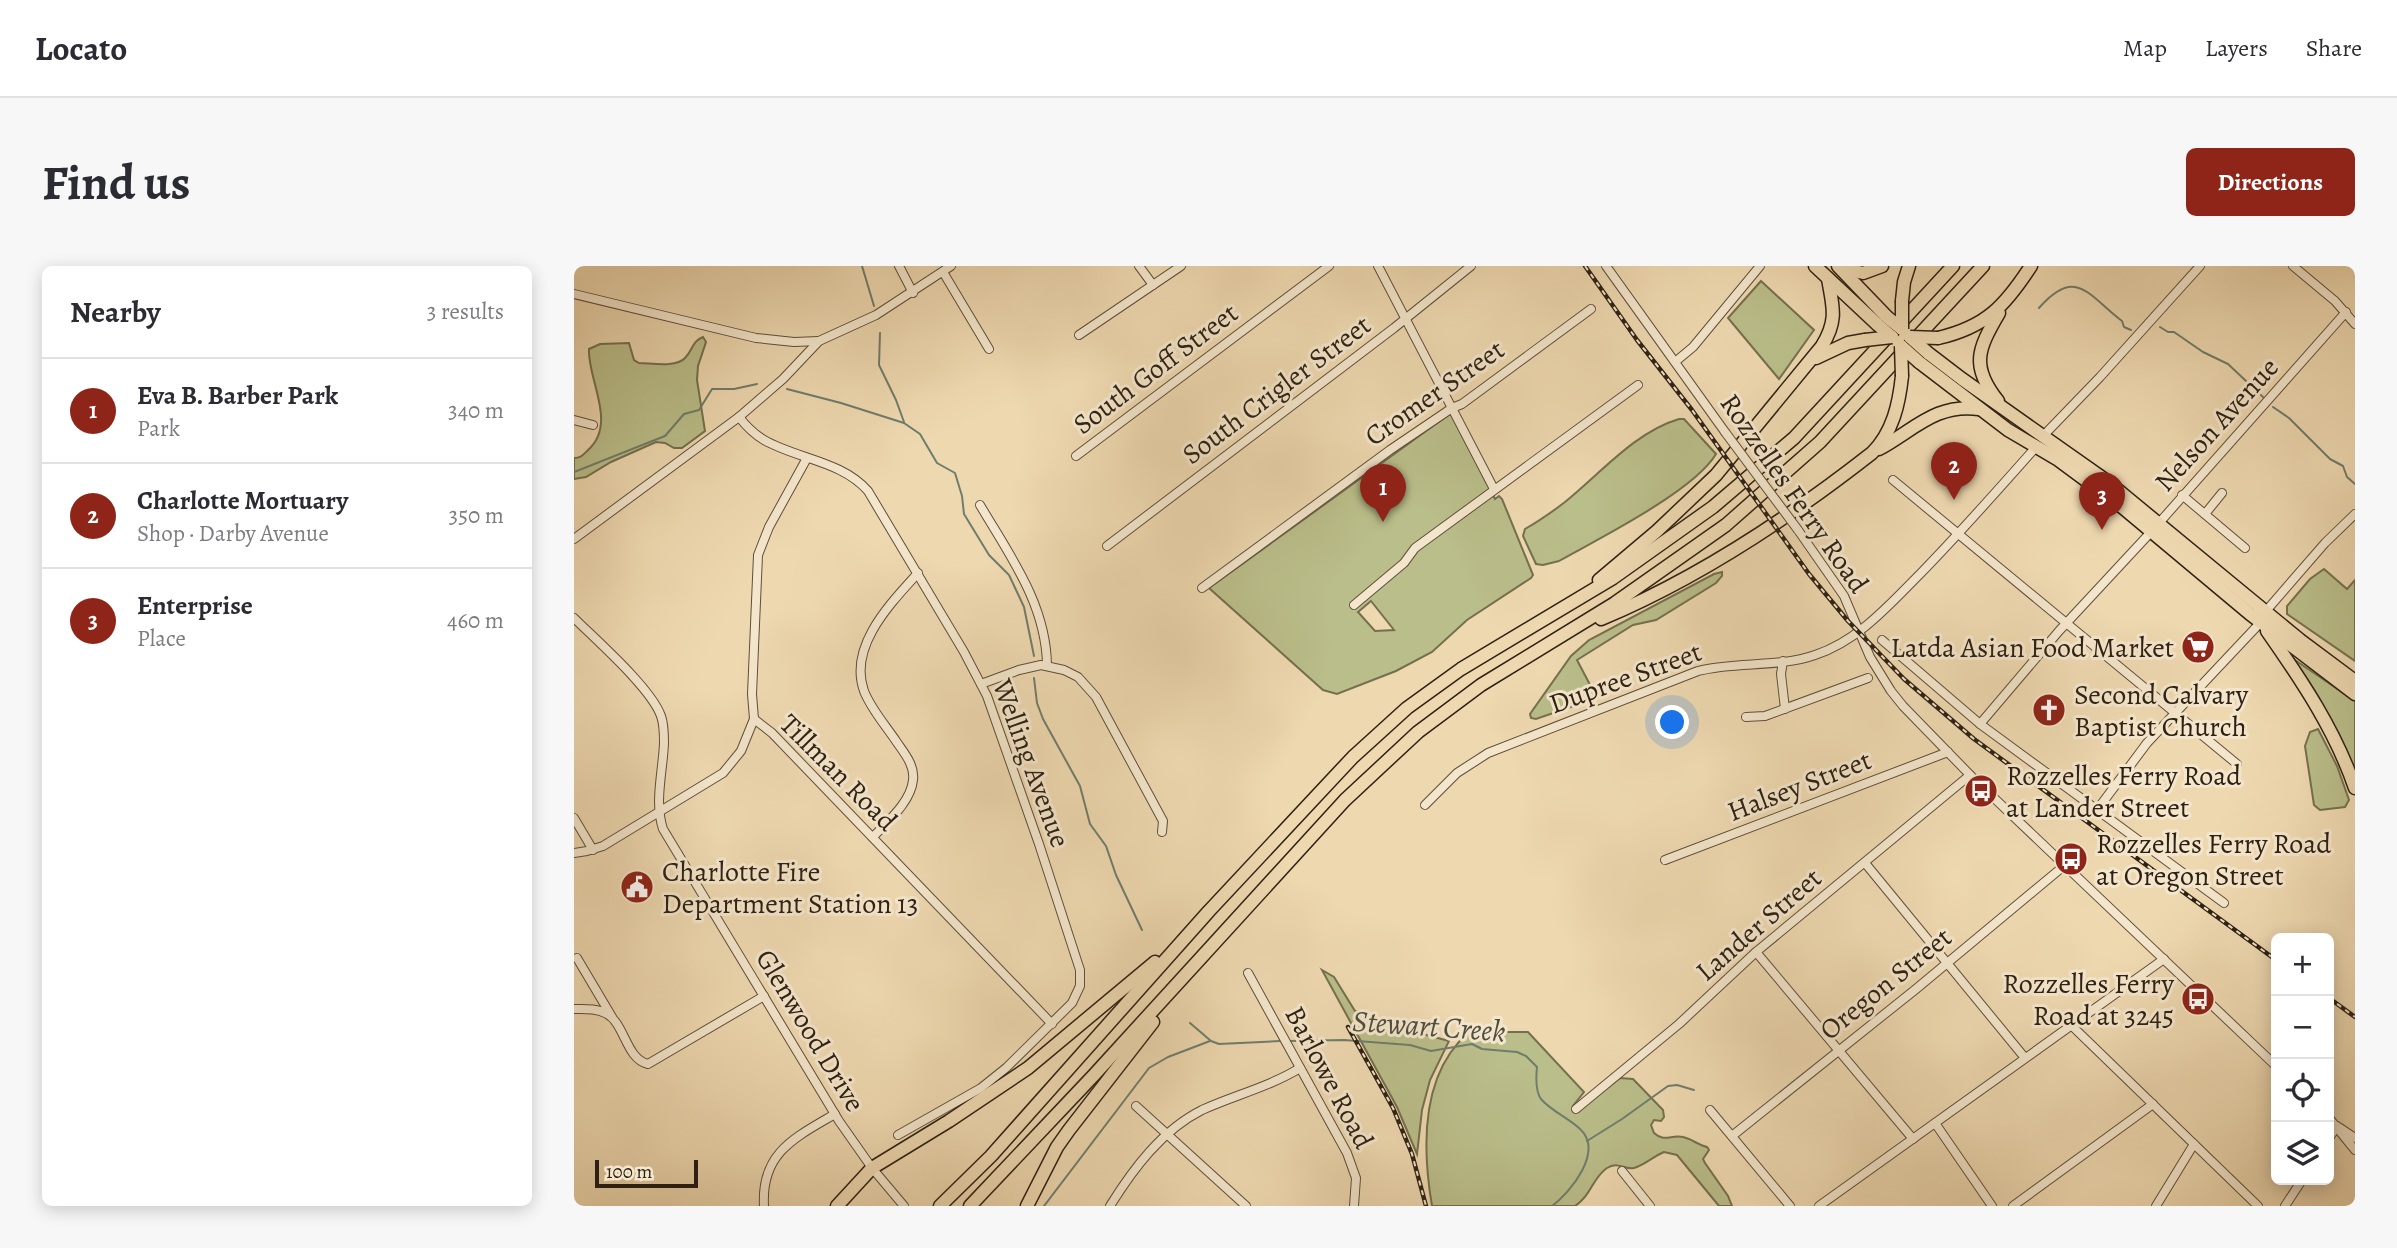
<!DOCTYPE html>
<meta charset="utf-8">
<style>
body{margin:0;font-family:Alegreya,serif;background:#f7f7f7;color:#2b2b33}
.controls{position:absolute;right:21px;bottom:21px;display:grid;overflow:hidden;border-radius:10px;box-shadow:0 4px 18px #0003}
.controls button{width:63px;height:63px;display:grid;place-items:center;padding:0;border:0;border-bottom:2px solid #e1e1e2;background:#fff;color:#2b2b33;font:35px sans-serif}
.scale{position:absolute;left:21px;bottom:18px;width:103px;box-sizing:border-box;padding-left:7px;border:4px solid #2e2113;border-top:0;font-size:19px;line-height:24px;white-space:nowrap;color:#2e2113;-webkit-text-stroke:5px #f4e6cc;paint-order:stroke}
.you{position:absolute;left:1099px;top:457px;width:24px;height:24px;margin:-18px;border:5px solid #fff;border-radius:50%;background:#1a73e8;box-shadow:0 0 0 10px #1a73e833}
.badge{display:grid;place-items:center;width:46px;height:46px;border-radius:50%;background:#8f2418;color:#fff;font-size:23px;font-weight:700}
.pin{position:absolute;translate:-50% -58px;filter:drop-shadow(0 2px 4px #0008)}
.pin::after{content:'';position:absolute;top:37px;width:24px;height:21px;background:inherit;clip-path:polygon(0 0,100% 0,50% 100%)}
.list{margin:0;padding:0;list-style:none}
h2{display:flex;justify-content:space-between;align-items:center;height:91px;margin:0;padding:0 28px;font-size:30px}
h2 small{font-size:23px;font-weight:400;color:#7c7c81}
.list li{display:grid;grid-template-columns:46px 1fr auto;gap:21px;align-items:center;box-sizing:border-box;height:105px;padding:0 28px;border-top:2px solid #e1e1e2}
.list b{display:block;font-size:26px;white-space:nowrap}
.list p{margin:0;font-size:23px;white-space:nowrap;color:#7c7c81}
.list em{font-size:23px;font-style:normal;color:#7c7c81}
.icon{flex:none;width:38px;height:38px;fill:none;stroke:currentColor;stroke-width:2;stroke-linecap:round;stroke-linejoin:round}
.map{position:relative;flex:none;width:1781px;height:940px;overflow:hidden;border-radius:10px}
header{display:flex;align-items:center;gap:42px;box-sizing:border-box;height:98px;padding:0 35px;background:#fff;border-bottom:2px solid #e1e1e2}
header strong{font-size:33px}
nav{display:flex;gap:38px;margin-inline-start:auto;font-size:24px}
.intro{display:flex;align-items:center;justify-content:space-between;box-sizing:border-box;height:168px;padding:0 42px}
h1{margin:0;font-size:49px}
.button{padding:18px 32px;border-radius:10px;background:#8f2418;color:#fff;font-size:24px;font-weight:700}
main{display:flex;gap:42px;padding:0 42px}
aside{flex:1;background:#fff;border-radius:10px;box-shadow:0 4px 18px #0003}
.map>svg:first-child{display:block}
</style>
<header>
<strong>Locato</strong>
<nav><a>Map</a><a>Layers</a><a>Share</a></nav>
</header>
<div class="intro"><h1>Find us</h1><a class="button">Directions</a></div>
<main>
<aside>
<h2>Nearby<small>3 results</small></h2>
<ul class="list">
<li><span class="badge">1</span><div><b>Eva B. Barber Park</b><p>Park</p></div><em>340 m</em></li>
<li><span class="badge">2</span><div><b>Charlotte Mortuary</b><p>Shop · Darby Avenue</p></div><em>350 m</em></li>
<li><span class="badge">3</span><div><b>Enterprise</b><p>Place</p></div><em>460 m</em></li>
</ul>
</aside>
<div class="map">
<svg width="1781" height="940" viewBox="0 0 1781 940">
<rect width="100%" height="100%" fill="#eed8b0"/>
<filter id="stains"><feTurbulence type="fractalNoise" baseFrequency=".00286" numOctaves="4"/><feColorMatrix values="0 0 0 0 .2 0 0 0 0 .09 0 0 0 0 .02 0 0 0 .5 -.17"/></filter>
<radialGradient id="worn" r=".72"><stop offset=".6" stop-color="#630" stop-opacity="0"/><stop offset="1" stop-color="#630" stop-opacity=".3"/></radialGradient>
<!-- green -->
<g fill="#babe8a" stroke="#74704e" stroke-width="2" fill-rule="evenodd">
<path d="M1187 15 1240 64 1205 113 1154 52Z"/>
<path d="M129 71 132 76 124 100 123 114 131 165 108 182H100L91 177 82 176 37 196 12 211 0 213V192C7 192 9 189 14 184 44 157 13 113 15 83L26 78 55 77 60 94 65 97C77 97 102 102 111 92 119 84 118 75 129 71Z"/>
<path d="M877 147 921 233 925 230 928 233 959 309 957 312 893 354 858 386 822 405 763 428 749 424 635 322ZM797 335 820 364 801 365 784 346Z"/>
<path d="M1105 153H1110L1142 188C1120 225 1026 272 985 295L969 299 962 298 949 270 951 263C965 255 978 246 991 236 1027 207 1061 166 1105 153Z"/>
<path d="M1750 303 1773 323 1781 314V395L1713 348V340L1736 313Z"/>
<path d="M1148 306V310L1142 317 1082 354 1059 359 1003 394 1023 432 962 453 957 452 956 448 997 390 1015 374 1140 308Z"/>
<path d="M1718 392 1781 435V510Z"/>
<path d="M1744 463 1763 500 1775 534 1771 541 1746 544 1740 539 1731 480 1736 466Z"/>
<path d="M748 704 760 711 781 745 792 746 813 764 841 766 875 775 856 814 848 844 843 888 823 841Z"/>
<path d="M895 766H954L1010 826 999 840 1005 844 1046 812 1059 813 1089 844 1090 851 1087 855 1080 854 1077 859 1080 867C1091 877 1097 868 1109 871 1118 873 1124 879 1133 881L1135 884 1129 893 1131 897 1154 930 1158 940H1145L1103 889 1090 886C1080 890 1069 900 1060 902 1050 904 1044 895 1033 902 1019 911 1017 930 1001 940H858C848 881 846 808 895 766Z"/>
</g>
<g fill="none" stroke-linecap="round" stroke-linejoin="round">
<!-- stream -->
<g stroke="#6f7d6c" stroke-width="2">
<path d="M288 0 300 40"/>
<path d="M1465 42C1502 0 1514 29 1548 55L1550 61 1557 64"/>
<path d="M1586 61 1594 66H1600L1629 86 1654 98 1689 131"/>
<path d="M306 67 305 99 322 134 330 156"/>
<path d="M213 123 267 137 330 157 346 168 363 197 381 207 388 230 390 248 415 289 435 309 450 341 460 390"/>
<path d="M1699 141 1715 152 1756 193 1769 200 1773 211 1781 218"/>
<path d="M0 206 91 170 110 148 125 144 138 123H160L183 118"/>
<path d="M460 412 463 437 469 453 506 520 516 558 532 580 542 609 568 664"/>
<path d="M616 757 637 775 645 778 706 775"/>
<path d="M715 775 770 774 836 779 857 785 898 778 908 783 943 786 952 790 963 801C962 811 961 825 967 833 977 845 995 852 1006 863 1030 885 997 926 978 940"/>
<path d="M1013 875 1048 853 1094 820 1103 819 1120 824"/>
<path d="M470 940 575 802 594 791 636 775"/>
</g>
<defs>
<g id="minor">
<path d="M325 0 339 27"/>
<path d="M565 0 579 19"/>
<path d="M804 0 920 223"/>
<path d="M1032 0 1151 166"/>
<path d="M1719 0 1761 35 1781 58"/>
<path d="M369 6 415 83"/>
<path d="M0 28 182 72 220 76 245 75"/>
<path d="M505 69 607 0"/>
<path d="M1101 96 1119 81 1186 0"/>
<path d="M165 151C172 160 180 168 190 174 223 193 268 195 294 225L390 386 413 430 465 578 506 704V720L498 737 432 802 407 822 324 869"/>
<path d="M0 154 19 159"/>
<path d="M1470 169 1526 111 1626 0"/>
<path d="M502 190 755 0"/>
<path d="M233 192 195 261 184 289 178 428 180 453 198 467 478 758"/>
<path d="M1319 214 1663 498"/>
<path d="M1608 229 1671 282"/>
<path d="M406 239C436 290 472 338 473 399"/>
<path d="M1631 248 1648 227"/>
<path d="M1224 264 1270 330 1296 391 1317 425 1329 440 1400 513 1702 800"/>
<path d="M0 273 165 151 209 113 245 75 302 49 377 0"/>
<path d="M533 280 820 62 897 0"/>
<path d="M628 322 816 184 878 142 888 138 1017 43"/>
<path d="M780 339 830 297 841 282 1064 119"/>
<path d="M1692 345 1751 277 1781 248"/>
<path d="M0 352C22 374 77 422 87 450 90 458 90 468 90 477 89 505 80 536 89 563L265 855 298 902 330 940"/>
<path d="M1308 374 1406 458 1650 637"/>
<path d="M1209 395 1207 408 1211 443"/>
<path d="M407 418 445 404 467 399 490 404 504 411 522 431 589 555 588 566"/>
<path d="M1172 451 1191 450 1294 412"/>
<path d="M1406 458 1485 365 1577 266 1772 46"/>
<path d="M851 539 883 507 914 487 1124 405C1162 395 1204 402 1241 389 1284 375 1315 339 1346 308 1386 267 1424 224 1462 181"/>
<path d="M1523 544 1573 477 1687 356"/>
<path d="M0 552 19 584"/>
<path d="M299 571C313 556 337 536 339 514 341 499 330 487 322 475 312 460 297 443 290 425 274 380 317 337 344 307"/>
<path d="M0 587 13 585 29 580 149 507 167 485 180 453"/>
<path d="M1091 594 1374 486"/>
<path d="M1291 597 1451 792"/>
<path d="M1182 686 1339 873"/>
<path d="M3 692 38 751"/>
<path d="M674 707 773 887 782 912 780 940"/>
<path d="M0 743C10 743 23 742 33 748 51 758 52 793 74 798L190 730"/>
<path d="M1497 759 1684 940"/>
<path d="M562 840 672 940"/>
<path d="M1002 843 1105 758 1182 686 1396 509"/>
<path d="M1136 844 1216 940"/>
<path d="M1755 852 1781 884"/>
<path d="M1361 857 1418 940"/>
<path d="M1766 862 1781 872"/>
<path d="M1158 870 1342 723 1491 599"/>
<path d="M1755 872 1763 860"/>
<path d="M1048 905 1076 940"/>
<path d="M190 940C187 887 220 872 261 848"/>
<path d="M536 940C559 903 588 864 628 844 661 829 695 821 726 802"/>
<path d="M1245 940 1590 693"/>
<path d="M1439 940 1579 838"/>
<path d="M1582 940 1620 878"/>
<path d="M1711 940 1728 914"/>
</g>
<g id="highway">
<path d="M1241 0 1304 59"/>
<path d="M1264 0 1313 51"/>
<path d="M1268 2 1289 7 1308 0"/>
<path d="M1328 35 1330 16 1335 0"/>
<path d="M1364 72C1412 61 1431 40 1457 0"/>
<path d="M1354 87 1388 113 1534 216 1726 374 1781 415"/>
<path d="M1242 92 1274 77 1291 74"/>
<path d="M1345 96 1434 164 1483 193 1548 241 1676 348 1781 428"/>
<path d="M1424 135C1396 100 1404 83 1425 47"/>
<path d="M1305 183C1340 164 1362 137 1405 143"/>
<path d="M1025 314 1083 265 1142 209 1248 80C1264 54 1259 41 1254 13"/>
<path d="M1027 353C1125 312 1215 252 1298 187 1319 166 1325 138 1328 110"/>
<path d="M1693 365C1728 415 1761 464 1781 522"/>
<path d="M263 940 298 902 375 855 454 802 581 696"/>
<path d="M366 940 417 890 635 645 779 491 833 442 887 403 1039 312 1139 241 1220 172 1379 0"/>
<path d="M396 940 520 809 771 534 844 466 907 419 1041 337 1152 259 1246 176 1409 0"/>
<path d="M453 940 483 881 495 864 579 756"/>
</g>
</defs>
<!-- minor casing -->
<use href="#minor" stroke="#5e4f3a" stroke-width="10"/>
<!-- highway casing -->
<use href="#highway" stroke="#2e2113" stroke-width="15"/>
<!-- minor -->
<use href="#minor" stroke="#f4e6cc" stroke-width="8"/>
<!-- highway -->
<use href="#highway" stroke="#eed8b0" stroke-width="12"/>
<defs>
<g id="rail">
<path d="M1011 0 1063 74 1118 144 1235 308 1274 355 1330 413 1400 473 1702 694"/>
<path d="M1755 732 1781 751"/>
<path d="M774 761 819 842 838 888 852 940"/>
</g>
</defs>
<!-- rail casing -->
<use href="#rail" stroke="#2e2113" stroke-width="4.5"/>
<!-- rail -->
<use href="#rail" stroke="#f4e6cc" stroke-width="2" stroke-dasharray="5" stroke-linecap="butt"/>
<defs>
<path id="minor-bridge" d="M1151 166 1224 264"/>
<g id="highway-bridge">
<path d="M1313 51 1328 63"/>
<path d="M1304 59 1318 71"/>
<path d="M1328 63V35"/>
<path d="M1336 71 1364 72"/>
<path d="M1336 71 1354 87"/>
<path d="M1291 74 1318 71"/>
<path d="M1327 80 1328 110"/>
<path d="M1327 80 1345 96"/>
</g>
</defs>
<!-- minor-bridge casing -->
<use href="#minor-bridge" stroke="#5e4f3a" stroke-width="10" stroke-linecap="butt"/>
<!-- highway-bridge casing -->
<use href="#highway-bridge" stroke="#2e2113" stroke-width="15" stroke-linecap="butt"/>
<!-- minor-bridge -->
<use href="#minor-bridge" stroke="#f4e6cc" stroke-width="8"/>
<!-- highway-bridge -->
<use href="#highway-bridge" stroke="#eed8b0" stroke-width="12"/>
</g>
<!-- icons -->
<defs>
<symbol id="supermarket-disc" viewBox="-11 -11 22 22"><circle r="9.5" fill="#8f2418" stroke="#f4e6cc"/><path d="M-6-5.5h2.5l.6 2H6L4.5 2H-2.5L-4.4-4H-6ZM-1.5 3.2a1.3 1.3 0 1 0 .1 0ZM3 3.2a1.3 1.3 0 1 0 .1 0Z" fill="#fff"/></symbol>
<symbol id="church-disc" viewBox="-11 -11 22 22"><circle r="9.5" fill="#8f2418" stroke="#f4e6cc"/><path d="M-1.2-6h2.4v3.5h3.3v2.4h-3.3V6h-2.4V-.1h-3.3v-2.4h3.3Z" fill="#fff"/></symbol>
<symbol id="bus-disc" viewBox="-11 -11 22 22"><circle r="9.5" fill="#8f2418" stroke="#f4e6cc"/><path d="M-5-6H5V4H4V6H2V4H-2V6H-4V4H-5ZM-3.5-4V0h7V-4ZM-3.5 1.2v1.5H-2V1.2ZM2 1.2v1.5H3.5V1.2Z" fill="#fff"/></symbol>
<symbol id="civic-disc" viewBox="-11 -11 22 22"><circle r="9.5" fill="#8f2418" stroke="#f4e6cc"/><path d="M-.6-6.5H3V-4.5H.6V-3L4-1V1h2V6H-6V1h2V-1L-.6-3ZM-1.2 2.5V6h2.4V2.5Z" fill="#fff"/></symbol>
</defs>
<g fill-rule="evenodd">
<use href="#supermarket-disc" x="1605" y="362" width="38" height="38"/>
<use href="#church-disc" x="1456" y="425" width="38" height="38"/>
<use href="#bus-disc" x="1388" y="506" width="38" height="38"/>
<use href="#bus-disc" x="1478" y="574" width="38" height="38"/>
<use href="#civic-disc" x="44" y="602" width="38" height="38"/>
<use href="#bus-disc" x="1605" y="714" width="38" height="38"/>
</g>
<g text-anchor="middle" stroke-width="6" stroke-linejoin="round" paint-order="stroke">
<!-- street labels -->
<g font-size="28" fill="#2e2113" stroke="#f4e6cc">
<text transform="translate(581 102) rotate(-37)" y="10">South Goff Street</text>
<text transform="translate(702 123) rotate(-37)" y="10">South Crigler Street</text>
<text transform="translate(860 126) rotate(-35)" y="10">Cromer Street</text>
<text transform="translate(1642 158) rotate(-48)" y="10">Nelson Avenue</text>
<text transform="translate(1221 227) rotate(55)" y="10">Rozzelles Ferry Road</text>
<text transform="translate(1051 411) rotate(-20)" y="10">Dupree Street</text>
<text transform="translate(458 497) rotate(70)" y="10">Welling Avenue</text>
<text transform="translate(265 506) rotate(45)" y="10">Tillman Road</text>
<text transform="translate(1225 519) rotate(-21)" y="10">Halsey Street</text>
<text transform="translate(1184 658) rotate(-41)" y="10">Lander Street</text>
<text transform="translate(1311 717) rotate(-39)" y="10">Oregon Street</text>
<text transform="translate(237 764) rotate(59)" y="10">Glenwood Drive</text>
<text transform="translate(756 811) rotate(62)" y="10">Barlowe Road</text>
</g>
<!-- poi labels -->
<g font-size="28" fill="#2e2113" stroke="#f4e6cc" text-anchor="start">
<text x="1600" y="391" text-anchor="end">Latda Asian Food Market</text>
<text x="1500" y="438">Second Calvary<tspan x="1500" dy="32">Baptist Church</tspan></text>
<text x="1432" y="519">Rozzelles Ferry Road<tspan x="1432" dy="32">at Lander Street</tspan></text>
<text x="1522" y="587">Rozzelles Ferry Road<tspan x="1522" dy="32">at Oregon Street</tspan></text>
<text x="88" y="615">Charlotte Fire<tspan x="88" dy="32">Department Station 13</tspan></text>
<text x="1600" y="727" text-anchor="end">Rozzelles Ferry<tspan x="1600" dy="32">Road at 3245</tspan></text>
</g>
<!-- water labels -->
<g font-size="30" font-style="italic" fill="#4e4f3f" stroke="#f4e6cc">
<text transform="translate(855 760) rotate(4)" y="10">Stewart Creek</text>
</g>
</g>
<rect width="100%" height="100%" filter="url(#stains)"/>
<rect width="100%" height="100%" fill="url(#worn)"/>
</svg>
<div class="controls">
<button>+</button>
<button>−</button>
<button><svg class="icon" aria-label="locate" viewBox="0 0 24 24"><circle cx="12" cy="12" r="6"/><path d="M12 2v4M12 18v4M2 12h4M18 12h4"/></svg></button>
<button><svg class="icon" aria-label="layers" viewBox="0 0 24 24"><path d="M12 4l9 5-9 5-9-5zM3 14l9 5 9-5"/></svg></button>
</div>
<div class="scale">100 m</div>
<div class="you"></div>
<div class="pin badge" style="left:809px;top:256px">1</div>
<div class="pin badge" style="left:1380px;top:234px">2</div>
<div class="pin badge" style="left:1528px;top:264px">3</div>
</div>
</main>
